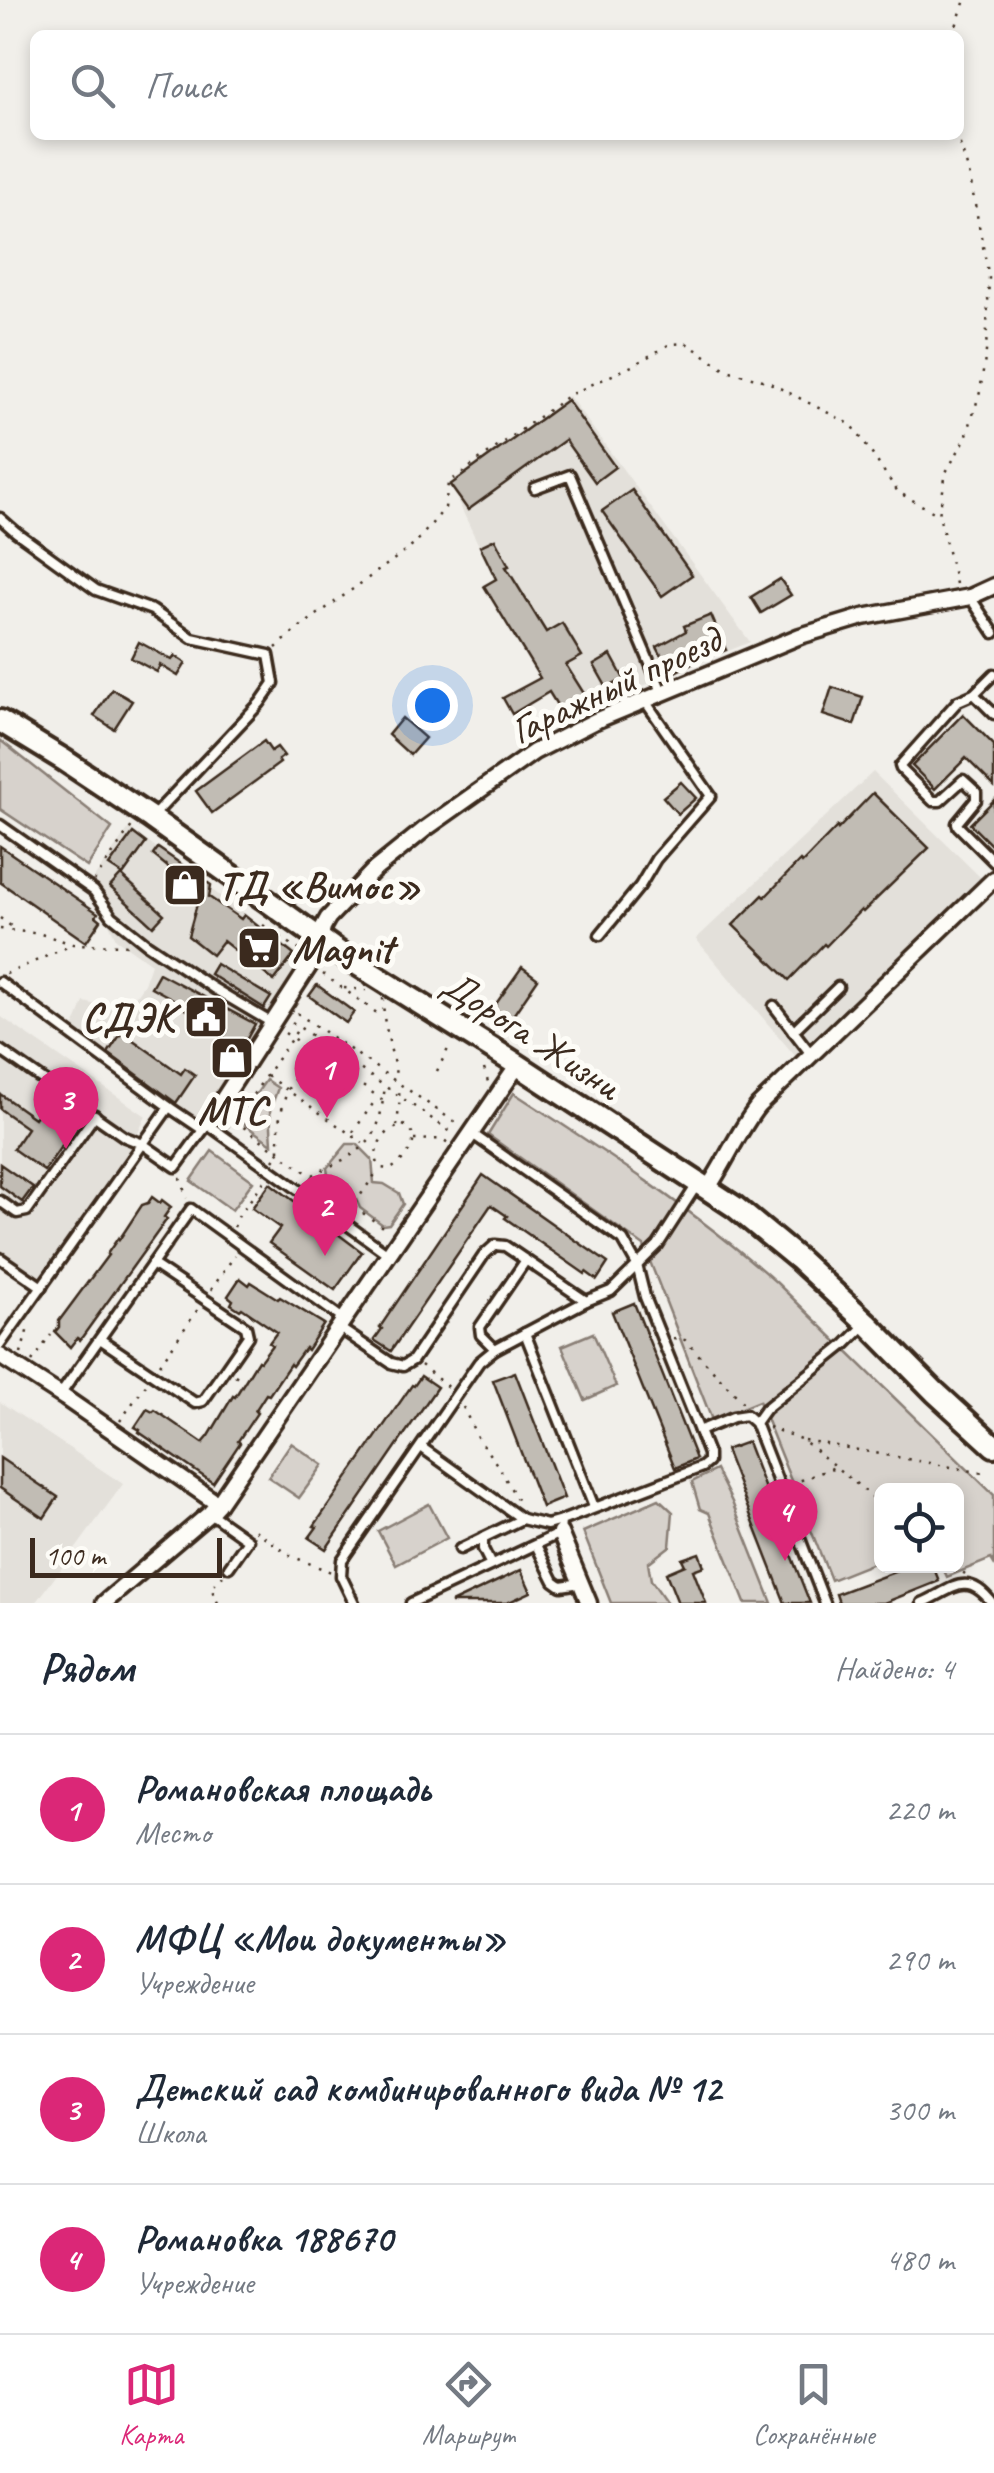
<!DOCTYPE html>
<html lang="ru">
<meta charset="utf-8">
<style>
body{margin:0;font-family:Caveat,sans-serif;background:#f6f6f7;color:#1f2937}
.controls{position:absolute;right:30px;bottom:30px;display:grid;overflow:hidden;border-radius:15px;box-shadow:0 5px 15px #0003}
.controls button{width:90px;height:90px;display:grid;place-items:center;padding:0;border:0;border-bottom:2px solid #e0e1e3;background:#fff;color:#1f2937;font:50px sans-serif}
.scale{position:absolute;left:30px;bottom:25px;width:192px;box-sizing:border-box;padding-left:10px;border:5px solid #3b2a1e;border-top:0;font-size:28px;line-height:35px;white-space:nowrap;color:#3b2a1e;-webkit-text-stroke:8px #fdfcf7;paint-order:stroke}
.you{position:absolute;left:432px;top:705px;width:35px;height:35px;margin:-25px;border:8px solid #fff;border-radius:50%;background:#1a73e8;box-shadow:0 0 0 15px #1a73e833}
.badge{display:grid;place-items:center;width:65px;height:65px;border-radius:50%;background:#db2777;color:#fff;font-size:32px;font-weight:700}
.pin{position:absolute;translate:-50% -82px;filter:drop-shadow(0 2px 5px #0008)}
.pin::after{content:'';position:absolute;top:52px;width:35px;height:30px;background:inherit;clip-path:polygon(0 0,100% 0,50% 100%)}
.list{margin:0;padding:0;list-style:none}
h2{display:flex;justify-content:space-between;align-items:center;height:130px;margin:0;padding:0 40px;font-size:42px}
h2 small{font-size:32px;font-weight:400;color:#747a83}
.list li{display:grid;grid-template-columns:65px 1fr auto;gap:30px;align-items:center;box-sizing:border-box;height:150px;padding:0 40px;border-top:2px solid #e0e1e3}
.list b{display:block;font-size:38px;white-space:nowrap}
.list p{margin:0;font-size:32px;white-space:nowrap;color:#747a83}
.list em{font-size:32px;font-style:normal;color:#747a83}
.icon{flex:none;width:55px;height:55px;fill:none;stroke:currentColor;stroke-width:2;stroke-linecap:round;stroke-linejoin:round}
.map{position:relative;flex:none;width:994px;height:1603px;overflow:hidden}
.search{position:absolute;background:#fff;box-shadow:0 5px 15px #0003;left:30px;right:30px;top:30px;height:110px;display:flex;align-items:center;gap:25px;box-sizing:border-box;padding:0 35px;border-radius:15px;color:#747a83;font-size:38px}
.sheet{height:730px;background:#fff}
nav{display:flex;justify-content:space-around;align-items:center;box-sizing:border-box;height:140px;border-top:2px solid #e0e1e3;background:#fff;font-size:28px;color:#747a83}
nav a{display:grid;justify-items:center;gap:5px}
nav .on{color:#db2777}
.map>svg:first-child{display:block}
</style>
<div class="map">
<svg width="994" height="1603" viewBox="0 0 994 1603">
<rect width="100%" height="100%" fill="#f1efea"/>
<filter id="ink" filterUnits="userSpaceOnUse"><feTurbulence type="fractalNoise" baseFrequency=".01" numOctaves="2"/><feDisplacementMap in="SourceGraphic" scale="20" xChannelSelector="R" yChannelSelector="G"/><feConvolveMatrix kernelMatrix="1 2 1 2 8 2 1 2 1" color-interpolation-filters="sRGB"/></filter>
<g filter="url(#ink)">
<!-- built -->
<g fill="#e3e0da">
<path d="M569 396 750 642 565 718 484 586 495 579 450 485Z"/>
<path d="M873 772 981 878 796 1057 696 939Z"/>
<path d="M129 828 303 958 199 1121 73 1030 84 1002 125 1011 144 984 151 964 116 939 103 911 102 890 91 882Z"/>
<path d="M0 1016 146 1116 127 1157 41 1279 0 1250Z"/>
<path d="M0 1402 123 1484 36 1603H0Z"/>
</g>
<!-- green -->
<g fill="#d7d2cc" stroke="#897e75" stroke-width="2.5">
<path d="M0 740 112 828 87 867 0 809Z"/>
<path d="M266 1080 278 1088 270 1110 272 1144 238 1120Z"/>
<path d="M514 1093C605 1152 696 1211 777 1283L994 1495V1564L991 1559 947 1577 942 1566H956V1490H882L881 1560 831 1580 759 1401 712 1420 644 1246 488 1135Z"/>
<path d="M347 1144H357L372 1159 374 1183 384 1184 399 1193 403 1204 389 1224 383 1225 360 1208 355 1197 347 1196 329 1181 327 1168Z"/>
<path d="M212 1151 253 1181 232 1210 191 1181Z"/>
<path d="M593 1333 616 1386 585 1400 562 1346Z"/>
<path d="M291 1443 323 1465 299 1498 268 1477Z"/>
<path d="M716 1470 732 1502 772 1603H745L709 1513 700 1509 692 1482Z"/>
<path d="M659 1499 673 1512 670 1546 648 1563 651 1580 667 1603H611L583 1532Z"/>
<path d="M429 1504 447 1538 396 1565 378 1531Z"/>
</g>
<!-- building -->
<g fill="#c1bcb4" stroke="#3b2a1e" stroke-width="2.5">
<path d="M567 400 615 467 595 482 565 440 468 510 450 485Z"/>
<path d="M632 490 692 575 662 596 602 511Z"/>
<path d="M495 539 509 566 506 567 546 632 562 623 582 656 566 665 590 703 565 718 549 692 512 714 503 698 540 678 484 586 496 579 480 546Z"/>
<path d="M780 579 791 595 761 613 751 597Z"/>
<path d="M711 615 726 650 698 660 671 674 657 647 686 631 684 626Z"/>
<path d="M139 642 172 660 175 656 186 663 178 676 160 665 157 672 131 658Z"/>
<path d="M611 655 624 679 607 688 594 665Z"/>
<path d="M832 687 863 697 854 725 823 715Z"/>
<path d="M112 689 132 701 114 729 94 716Z"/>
<path d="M963 714 994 745V786L966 758 935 789 912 766Z"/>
<path d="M402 718 425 738 410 755 388 735Z"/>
<path d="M264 741 271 751 277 747 284 756 278 760 280 763 212 813 196 791Z"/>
<path d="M681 782 696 798 678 814 663 797Z"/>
<path d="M873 793 929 848 863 912 861 910 826 946 824 944 789 980 733 925 763 895 765 897 800 861 802 863 837 827 838 829Z"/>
<path d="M994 800V848L970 824Z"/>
<path d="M133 833 146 843 123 875 109 866Z"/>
<path d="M0 846 98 913 96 916 101 920 86 942 0 882Z"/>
<path d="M158 848 211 885 209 897 241 919 244 915 294 955 274 981 223 941 212 955 188 936 197 904 174 885 180 877 153 855Z"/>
<path d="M121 875 164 914 153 926 110 887Z"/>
<path d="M216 964 271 997 264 1008 210 974Z"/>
<path d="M522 967 538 979 503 1030 486 1018Z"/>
<path d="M159 973 255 1024 233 1064 215 1054 227 1031 172 1002 173 999 151 987Z"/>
<path d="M317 985 354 1012 346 1023 309 996Z"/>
<path d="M122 1032 181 1074 185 1068 195 1075 176 1103 108 1053Z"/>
<path d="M0 1094 34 1118 45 1103 76 1125 44 1171 13 1149 27 1128 0 1109Z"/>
<path d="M0 1164 33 1187 22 1202 0 1186Z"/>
<path d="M483 1175 608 1263 597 1280 586 1272 585 1274 505 1218 507 1216 491 1205 391 1351 374 1340 382 1329 380 1327Z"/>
<path d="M270 1183 362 1252 335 1290 269 1243 280 1228 252 1208Z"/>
<path d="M152 1197 160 1203 162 1200 171 1207 164 1217 167 1219 80 1340 77 1338 70 1347 55 1332 59 1327V1321L108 1255 107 1254 118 1238 119 1240 142 1205 148 1203Z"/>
<path d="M240 1278 249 1285 251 1282 278 1299 280 1297 324 1324 307 1350 305 1348 292 1366 290 1364 269 1395 266 1394 255 1411 257 1413 238 1441 240 1443 213 1483 139 1432 140 1430 135 1427 147 1409 153 1412 155 1410 203 1443 209 1436 233 1396 235 1397 258 1360 260 1361 272 1345 269 1343 277 1332 242 1308 240 1310 231 1304 233 1300 228 1296Z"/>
<path d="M634 1303 696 1459 675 1468 612 1312Z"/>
<path d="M515 1372 564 1498 542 1507 493 1380Z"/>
<path d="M421 1376 437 1387 326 1549 309 1538 317 1527 314 1526 412 1385 414 1386Z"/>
<path d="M747 1442 765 1489 810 1603H785L725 1450Z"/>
<path d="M0 1458 58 1497 44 1518 0 1488Z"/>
<path d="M699 1553 704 1566 693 1570 706 1603H678L666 1573 685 1565 682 1559Z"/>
<path d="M910 1566H933L939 1581 884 1603H839L836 1594Z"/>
<path d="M521 1570 531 1592 507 1603H451Z"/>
</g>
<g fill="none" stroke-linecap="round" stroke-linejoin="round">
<defs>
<g id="lane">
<path d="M535 488 570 475 663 694"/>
<path d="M0 518 16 532 96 590 152 610 192 638 269 655 274 683 260 703 153 816"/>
<path d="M970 597 994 633"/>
<path d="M994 674 974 694 958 701 900 766 901 769 933 801H940L963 780 976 792V800L957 823 958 826 994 862"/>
<path d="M974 694 994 714"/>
<path d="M0 825 94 891 112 916 147 944 213 988 272 1023"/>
<path d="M600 935 640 886 656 859 711 796 645 701"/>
<path d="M0 982 169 1107"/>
<path d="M774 1006 811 1054"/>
<path d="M793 1031 838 987"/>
<path d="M0 1050 125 1137 143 1144 176 1167 203 1130"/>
<path d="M471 1133 623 1240 637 1265 645 1297 699 1431"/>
<path d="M0 1201 17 1213 27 1211 95 1115"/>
<path d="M0 1258 42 1287"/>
<path d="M338 1327 391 1363 403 1366 413 1360 484 1255 495 1245 505 1246 586 1301 611 1291 658 1245 698 1183"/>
<path d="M525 1333 594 1507"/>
<path d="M100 1339 195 1403 203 1401 248 1336 246 1327 152 1264"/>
<path d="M0 1345 169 1107 203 1130 207 1124 388 1254"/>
<path d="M495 1349 481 1335 480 1327 526 1260"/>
<path d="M60 1395 191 1209 343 1319"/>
<path d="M755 1423 765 1409 846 1344 867 1323"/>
<path d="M421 1447 522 1519 547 1525 561 1521"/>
<path d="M210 1513 248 1540 229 1567"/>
<path d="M483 1538V1549L491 1565"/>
<path d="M536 1545 554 1581 561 1586 581 1583"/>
<path d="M460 1549 522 1519"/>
<path d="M354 1603 341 1576 342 1560 479 1362 495 1349 586 1301"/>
<path d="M411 1603 560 1533 561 1521 702 1467 708 1462V1454L699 1431 733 1417 746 1415 755 1423 825 1603"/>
<path d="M922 1603C951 1591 966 1569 992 1603"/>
</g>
<g id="street">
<path d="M207 1124 313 960 318 950 323 927 328 918 373 871 425 829 534 752 595 721 800 636 863 617 970 597 994 586"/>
<path d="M707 1189C726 1162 738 1131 758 1106L994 879"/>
<path d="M0 1356 65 1398 218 1504"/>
<path d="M560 1533 589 1603"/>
<path d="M104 1603 210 1513 218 1504 518 1065"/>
</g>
<path id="secondary" d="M0 721 64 760 151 818 344 956 518 1065 735 1207 798 1259 867 1323 935 1392 994 1446"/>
</defs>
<!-- lane casing -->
<use href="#lane" stroke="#3b2a1e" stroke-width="15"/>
<!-- street casing -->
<use href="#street" stroke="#3b2a1e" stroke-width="21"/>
<!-- secondary casing -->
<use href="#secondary" stroke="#3b2a1e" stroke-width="28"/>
<!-- path -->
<g stroke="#3b2a1e" stroke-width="2.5" stroke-dasharray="2.5 8" stroke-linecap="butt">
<path d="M953 35 965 0"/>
<path d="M956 584 939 515 946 472 966 438 980 392 986 352 989 278 969 173 957 135"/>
<path d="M276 648 296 630 414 545 445 508 448 483 569 395 632 366 670 344 686 343 727 370 766 381 852 425 898 492 939 515"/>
<path d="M94 881 132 826"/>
<path d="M0 918 15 929"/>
<path d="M263 925 301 951"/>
<path d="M0 929 41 934 73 944 132 945"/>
<path d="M6 974 72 945"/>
<path d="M323 974 381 1016"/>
<path d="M344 988 366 990"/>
<path d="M383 998 384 1018 397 1079"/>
<path d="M297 1013 459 1125"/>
<path d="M292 1022 454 1134"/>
<path d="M285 1033 383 1100"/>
<path d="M484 1069 488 1082"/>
<path d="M437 1071 449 1047"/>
<path d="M267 1076 363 1143"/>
<path d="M235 1121 388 1231"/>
<path d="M403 1125C426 1136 406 1159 391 1169L380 1168C369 1149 384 1130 403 1125Z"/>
<path d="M397 1126 400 1097 398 1087"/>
<path d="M227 1127 235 1121 298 1029"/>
<path d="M353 1132 377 1098"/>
<path d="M414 1140 442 1139 450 1144"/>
<path d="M274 1160 279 1153V1121L287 1090 312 1053"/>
<path d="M313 1175C331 1165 361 1155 373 1135 381 1122 382 1103 385 1088"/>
<path d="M180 1178 187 1198"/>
<path d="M355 1203 379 1169"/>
<path d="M234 1227 239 1215 265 1180"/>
<path d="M211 1290 235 1255"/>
<path d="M673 1339 685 1340 746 1406"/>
<path d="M21 1354 29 1324"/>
<path d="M32 1362 51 1335"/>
<path d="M160 1364 198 1309"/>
<path d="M421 1365 450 1389"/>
<path d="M235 1375 248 1384"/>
<path d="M463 1407 478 1439 499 1467 519 1503"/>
<path d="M120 1421 147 1383"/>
<path d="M768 1427 803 1440 882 1505"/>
<path d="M804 1440 989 1474"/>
<path d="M791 1484 835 1467"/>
<path d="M255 1530 291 1556 331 1572"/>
<path d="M955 1566 965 1574"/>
<path d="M218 1603 211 1588 223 1576"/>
</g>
<!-- lane -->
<use href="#lane" stroke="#fdfcf7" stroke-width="8"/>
<!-- street -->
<use href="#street" stroke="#fdfcf7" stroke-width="14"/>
<!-- secondary -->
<use href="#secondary" stroke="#fdfcf7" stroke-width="20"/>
</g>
</g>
<!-- icons -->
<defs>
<symbol id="shop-square" viewBox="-11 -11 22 22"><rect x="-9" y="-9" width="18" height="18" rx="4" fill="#3b2a1e" stroke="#fdfcf7"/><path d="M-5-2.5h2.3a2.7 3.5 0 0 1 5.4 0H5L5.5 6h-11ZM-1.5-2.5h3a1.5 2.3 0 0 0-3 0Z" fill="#fff"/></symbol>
<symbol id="supermarket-square" viewBox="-11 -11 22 22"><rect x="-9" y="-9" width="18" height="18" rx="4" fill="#3b2a1e" stroke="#fdfcf7"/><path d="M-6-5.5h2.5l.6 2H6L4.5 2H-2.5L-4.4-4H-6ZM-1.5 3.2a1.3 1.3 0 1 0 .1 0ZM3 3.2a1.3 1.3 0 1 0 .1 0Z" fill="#fff"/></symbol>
<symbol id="civic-square" viewBox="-11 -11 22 22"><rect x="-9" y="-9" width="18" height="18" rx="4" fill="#3b2a1e" stroke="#fdfcf7"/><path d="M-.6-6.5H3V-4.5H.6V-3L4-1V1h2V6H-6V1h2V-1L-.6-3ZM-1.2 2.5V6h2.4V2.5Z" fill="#fff"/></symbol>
</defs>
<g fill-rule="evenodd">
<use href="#shop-square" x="160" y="860" width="50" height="50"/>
<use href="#supermarket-square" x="234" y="923" width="50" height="50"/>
<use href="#civic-square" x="181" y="992" width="50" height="50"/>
<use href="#shop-square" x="207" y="1033" width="50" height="50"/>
</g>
<g text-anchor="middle" stroke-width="10" stroke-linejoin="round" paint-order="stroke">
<!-- street labels -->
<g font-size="40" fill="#3b2a1e" stroke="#fdfcf7">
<text transform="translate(615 684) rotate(-25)" y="14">Гаражный проезд</text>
<text transform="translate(532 1034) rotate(33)" y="14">Дорога Жизни</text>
</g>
<!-- poi labels -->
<g font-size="40" font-weight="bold" fill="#3b2a1e" stroke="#fdfcf7" text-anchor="start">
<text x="218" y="899">ТД «Вимос»</text>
<text x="292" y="962">Magnit</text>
<text x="174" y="1031" text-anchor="end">СДЭК</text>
<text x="232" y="1124" text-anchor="middle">МТС</text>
</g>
</g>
</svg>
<div class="controls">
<button><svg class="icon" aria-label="locate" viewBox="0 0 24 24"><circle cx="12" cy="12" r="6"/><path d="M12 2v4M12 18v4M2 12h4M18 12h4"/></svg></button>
</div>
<div class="scale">100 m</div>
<div class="you"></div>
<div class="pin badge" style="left:327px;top:1118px">1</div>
<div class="pin badge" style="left:325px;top:1256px">2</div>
<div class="pin badge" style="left:66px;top:1149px">3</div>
<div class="pin badge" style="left:785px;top:1561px">4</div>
<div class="search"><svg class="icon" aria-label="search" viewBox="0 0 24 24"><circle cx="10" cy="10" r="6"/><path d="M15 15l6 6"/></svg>Поиск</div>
</div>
<section class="sheet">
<h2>Рядом<small>Найдено: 4</small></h2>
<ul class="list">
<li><span class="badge">1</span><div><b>Романовская площадь</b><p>Место</p></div><em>220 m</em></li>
<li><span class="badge">2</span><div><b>МФЦ «Мои документы»</b><p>Учреждение</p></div><em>290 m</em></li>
<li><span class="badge">3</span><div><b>Детский сад комбинированного вида № 12</b><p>Школа</p></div><em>300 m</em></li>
<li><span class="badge">4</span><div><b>Романовка 188670</b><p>Учреждение</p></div><em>480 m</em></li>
</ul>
</section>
<nav>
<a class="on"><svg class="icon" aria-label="map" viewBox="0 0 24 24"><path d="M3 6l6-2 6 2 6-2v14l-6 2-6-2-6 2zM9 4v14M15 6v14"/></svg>Карта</a>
<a><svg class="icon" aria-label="directions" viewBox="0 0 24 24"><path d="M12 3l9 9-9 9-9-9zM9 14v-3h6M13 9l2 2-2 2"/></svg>Маршрут</a>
<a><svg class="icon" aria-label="saved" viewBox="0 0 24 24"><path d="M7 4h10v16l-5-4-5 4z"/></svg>Сохранённые</a>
</nav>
